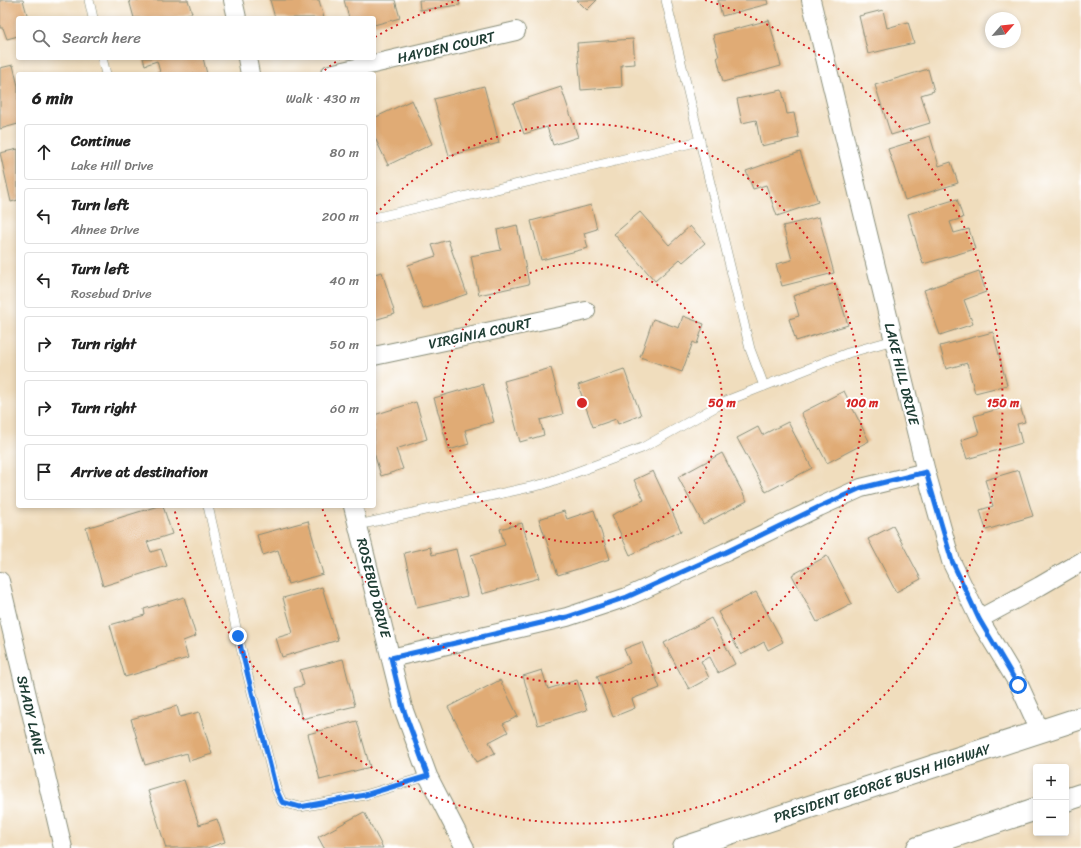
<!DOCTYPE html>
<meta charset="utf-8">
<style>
body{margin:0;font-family:Sriracha,sans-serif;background:#f6f6f6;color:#222}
.controls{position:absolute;right:12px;bottom:12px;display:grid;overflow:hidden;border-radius:4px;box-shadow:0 2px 6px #0003}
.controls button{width:36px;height:36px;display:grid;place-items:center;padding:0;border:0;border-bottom:1px solid #e0e0e0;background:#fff;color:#222;font:20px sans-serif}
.compass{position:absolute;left:985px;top:12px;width:36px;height:36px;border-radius:50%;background:#fff;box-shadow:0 2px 6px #0003;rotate:62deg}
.stop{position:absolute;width:12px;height:12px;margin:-9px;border:3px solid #1a73e8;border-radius:50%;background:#fff}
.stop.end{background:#1a73e8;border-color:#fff;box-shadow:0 1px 4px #0008}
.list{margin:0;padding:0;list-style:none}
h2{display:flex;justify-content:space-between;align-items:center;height:52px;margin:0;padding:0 16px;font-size:17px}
h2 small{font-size:13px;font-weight:400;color:#767676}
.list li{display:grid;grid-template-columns:26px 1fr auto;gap:12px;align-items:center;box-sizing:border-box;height:56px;margin:0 8px 8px;padding:0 8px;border:1px solid #e0e0e0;border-radius:4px}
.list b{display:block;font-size:15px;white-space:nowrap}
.list p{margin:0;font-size:13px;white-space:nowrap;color:#767676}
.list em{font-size:13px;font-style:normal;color:#767676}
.icon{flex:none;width:22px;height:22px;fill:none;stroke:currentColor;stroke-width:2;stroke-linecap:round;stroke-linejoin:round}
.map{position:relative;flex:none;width:1081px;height:848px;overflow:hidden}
.search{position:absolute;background:#fff;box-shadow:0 2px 6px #0003;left:16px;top:16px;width:360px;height:44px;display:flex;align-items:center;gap:10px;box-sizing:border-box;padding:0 14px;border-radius:4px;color:#767676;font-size:15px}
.panel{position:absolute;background:#fff;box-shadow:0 2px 6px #0003;left:16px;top:72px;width:360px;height:436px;border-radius:4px}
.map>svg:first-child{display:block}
</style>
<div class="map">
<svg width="1081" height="848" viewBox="0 0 1081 848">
<rect width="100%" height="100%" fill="#fff"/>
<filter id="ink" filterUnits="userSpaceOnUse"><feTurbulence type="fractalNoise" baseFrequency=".025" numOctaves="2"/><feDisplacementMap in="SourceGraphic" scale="8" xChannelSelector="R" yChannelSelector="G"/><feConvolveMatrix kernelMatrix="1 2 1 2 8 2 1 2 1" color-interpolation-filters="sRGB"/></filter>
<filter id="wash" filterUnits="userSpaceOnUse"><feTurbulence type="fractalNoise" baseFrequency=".012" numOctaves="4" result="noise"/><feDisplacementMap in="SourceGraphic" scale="16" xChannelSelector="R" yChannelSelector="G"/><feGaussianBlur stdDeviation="0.9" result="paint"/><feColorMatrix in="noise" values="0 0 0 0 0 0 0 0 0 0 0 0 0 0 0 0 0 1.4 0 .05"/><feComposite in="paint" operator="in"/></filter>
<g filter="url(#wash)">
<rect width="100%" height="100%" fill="#f0ddbd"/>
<g id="blocks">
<!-- building -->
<g fill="#e0ab74">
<path d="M0 0H23L28 18H18V36L7 39 3 28H0Z"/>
<path d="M129 0H188L192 13 172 18H134Z"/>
<path d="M270 0H319L324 18H275Z"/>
<path d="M344 0H395L400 18 374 25V18H349Z"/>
<path d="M419 0H459L460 5 420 10Z"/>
<path d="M577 0H597L587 10Z"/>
<path d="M718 0H767L768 4 722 16Z"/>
<path d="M883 10 887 28 908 22 914 43 868 54 859 16Z"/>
<path d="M769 20 781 66 723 82 717 57H719L713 35Z"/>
<path d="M633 39 635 64 621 65 622 87 581 90 577 43Z"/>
<path d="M143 58H203L207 74H155L160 72 157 61 145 65Z"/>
<path d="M13 65 18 86V124L0 129V68Z"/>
<path d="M928 69 934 91 921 95 930 123 891 135 875 85Z"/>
<path d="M484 86 499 143 449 156 434 99Z"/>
<path d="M561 87 578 137 553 145 547 127 524 134 513 103Z"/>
<path d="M782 90 787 114 794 113 799 138 761 146 756 120 742 123 737 99Z"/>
<path d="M412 100 432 144 388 165 374 136V118Z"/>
<path d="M930 136 939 166 951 162 958 183 905 200 888 149Z"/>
<path d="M18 149V200L11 202 0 153Z"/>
<path d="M800 152 818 202 777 216 766 185 753 189 746 171Z"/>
<path d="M957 199 963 218 950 222 954 233 969 229 975 249 923 264 908 214Z"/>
<path d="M591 205 597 229 584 233 588 248 541 260 531 221Z"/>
<path d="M640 212 669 245 690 226 705 243 683 262 680 259 655 281 614 234Z"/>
<path d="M819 217 834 273 782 286 776 264 792 260 783 226Z"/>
<path d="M517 225 529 284 479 295 471 256 501 250 497 230Z"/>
<path d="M448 240 467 294 423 309 408 265 436 256 432 245Z"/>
<path d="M979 271 986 292 964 300 973 324 940 335 924 290Z"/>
<path d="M382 272 395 314 374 320V274Z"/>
<path d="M835 283 848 325 796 341 789 319 799 316 793 296Z"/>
<path d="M683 316 704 324 697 344 693 342 682 372 640 357 653 319 679 328Z"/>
<path d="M993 332 1007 385 975 393 967 363 946 369 940 346Z"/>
<path d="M551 368 563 414 540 420 544 435 520 442 504 381Z"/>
<path d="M624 369 641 415 618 424 616 419 593 427 578 385Z"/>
<path d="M483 384 494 422 465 430 469 444 449 450 434 398Z"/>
<path d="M844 391 869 441 827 463 801 413Z"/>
<path d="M416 402 427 439 396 449 403 469 381 476 374 453V415Z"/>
<path d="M1019 403 1025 422 1017 424 1022 443 967 459 961 440 979 434 974 416Z"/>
<path d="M788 422 812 468 766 492 737 438 758 427 762 435Z"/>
<path d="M722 453 747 501 703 524 678 477Z"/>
<path d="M1019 470 1033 516 986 530 980 510 993 506 985 480Z"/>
<path d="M653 471 681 531 630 555 612 515 644 500 634 480Z"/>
<path d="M158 506H163L172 534 147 542 151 552 161 549 167 566 103 586 86 528Z"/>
<path d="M594 510 610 559 558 575 539 519 564 511 567 519Z"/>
<path d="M308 521 323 574 288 584 278 550 263 555 257 535Z"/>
<path d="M522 523 539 578 482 594 471 555 505 545 500 529Z"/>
<path d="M893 526 921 579 896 592 868 539Z"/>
<path d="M430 547 432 555 456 549 467 596 417 608 404 553Z"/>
<path d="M827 556 852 604 817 622 792 575Z"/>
<path d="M322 587 338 640 282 657 276 638 293 633 283 598Z"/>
<path d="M756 592 783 642 768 650 764 642 741 655 718 612Z"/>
<path d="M184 597 196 636 183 641 188 658 125 677 110 625 145 615 144 609Z"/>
<path d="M711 618 735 664 718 673 710 657 701 661 709 678 689 689 664 643Z"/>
<path d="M642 642 660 688 632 699 635 708 613 717 597 676 630 663 624 649Z"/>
<path d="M343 659 355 706 302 719 294 688 304 685 300 670Z"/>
<path d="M542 670 548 689 577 680 587 710 538 725 523 676Z"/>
<path d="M500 680 518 716 503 724 508 732 489 742 495 753 477 762 448 707Z"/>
<path d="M177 706 180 717 199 712 212 754 189 761 187 753 145 765 131 719Z"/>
<path d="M357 721 370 767 320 780 308 734Z"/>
<path d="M184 780 199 825 217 819 225 842 207 848H166L148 791Z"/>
<path d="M364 812 383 848H324L318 837Z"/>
</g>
</g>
</g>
<g filter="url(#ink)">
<use href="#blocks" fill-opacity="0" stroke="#888d78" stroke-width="1"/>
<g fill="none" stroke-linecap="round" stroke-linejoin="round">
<defs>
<g id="service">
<path d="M89 0 93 18"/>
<path d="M666 0 750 349 764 386"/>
<path d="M102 58 106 74"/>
<path d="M374 218 700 141"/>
<path d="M208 506 238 636 276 789 282 802 300 807 365 795 428 776"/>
<path d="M358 525 544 484 642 448 726 401 848 353 894 340"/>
</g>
<g id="minor">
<path d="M233 0 237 18"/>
<path d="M811 0 926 472 951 561 979 619 1019 685 1040 731"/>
<path d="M247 58 250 74"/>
<path d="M330 74 516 31"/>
<path d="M374 356 586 311"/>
<path d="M353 506 403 708 428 776 465 848"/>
<path d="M0 581 63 848"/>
<path d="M979 619 1040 586 1081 562"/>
<path d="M391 658 567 617 627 597 726 552 819 507 861 488 926 472"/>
</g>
<path id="secondary" d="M684 848 1081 718"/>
<g id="motorway">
<path d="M1066 800 1081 795"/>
<path d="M918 848 1036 809"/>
</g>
</defs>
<!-- service casing -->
<use href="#service" stroke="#888d78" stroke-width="10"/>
<!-- minor casing -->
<use href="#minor" stroke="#888d78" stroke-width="20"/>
<!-- secondary casing -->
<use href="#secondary" stroke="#888d78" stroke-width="24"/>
<!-- motorway casing -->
<use href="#motorway" stroke="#888d78" stroke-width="24"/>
<!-- service -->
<use href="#service" stroke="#fff" stroke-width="9"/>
<!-- minor -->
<use href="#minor" stroke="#fff" stroke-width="18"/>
<!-- secondary -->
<use href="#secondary" stroke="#fff" stroke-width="22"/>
<!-- motorway -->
<use href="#motorway" stroke="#fff" stroke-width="22"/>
</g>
</g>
<g fill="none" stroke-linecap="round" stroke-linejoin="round" filter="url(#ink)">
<!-- route -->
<path stroke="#1a73e8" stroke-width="5" d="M238 636 276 789 282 802 300 807 365 795 428 776 403 708 391 658 567 617 627 597 726 552 819 507 861 488 926 472 952 561 979 619 1018 685"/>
</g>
<!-- distance rings -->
<g fill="none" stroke="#d62828" stroke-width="2" stroke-dasharray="2 4">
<circle cx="582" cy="403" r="140"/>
<path d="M376 214A280 280 0 1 1 322 508"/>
<path d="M320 74A421 421 0 0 1 341 58M375 37A421 421 0 0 1 459 0M705 0A421 421 0 1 1 174 508"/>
</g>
<g text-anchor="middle" stroke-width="4" stroke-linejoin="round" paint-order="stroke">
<!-- street labels -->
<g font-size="14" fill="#1f3d34" stroke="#fff">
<text transform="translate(446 47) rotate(-13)" y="5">HAYDEN COURT</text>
<text transform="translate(480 333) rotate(-12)" y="5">VIRGINIA COURT</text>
<text transform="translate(902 374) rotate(76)" y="5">LAKE HILL DRIVE</text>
<text transform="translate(374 588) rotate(76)" y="5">ROSEBUD DRIVE</text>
<text transform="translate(31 715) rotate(77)" y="5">SHADY LANE</text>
<text transform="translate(882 783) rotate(-18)" y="5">PRESIDENT GEORGE BUSH HIGHWAY</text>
</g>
</g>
<circle cx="582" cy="403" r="6" fill="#d62828" stroke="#fff" stroke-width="2"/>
<g font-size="12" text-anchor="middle" font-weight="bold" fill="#d62828" stroke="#fff" stroke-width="4" stroke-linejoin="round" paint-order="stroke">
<text x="722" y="407">50 m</text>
<text x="862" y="407">100 m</text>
<text x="1003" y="407">150 m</text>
</g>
</svg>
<div class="controls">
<button>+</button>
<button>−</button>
</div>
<svg class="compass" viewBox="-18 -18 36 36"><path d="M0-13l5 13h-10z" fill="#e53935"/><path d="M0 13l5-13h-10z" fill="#767676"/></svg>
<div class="stop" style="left:1018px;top:685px"></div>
<div class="stop end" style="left:238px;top:636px"></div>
<div class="search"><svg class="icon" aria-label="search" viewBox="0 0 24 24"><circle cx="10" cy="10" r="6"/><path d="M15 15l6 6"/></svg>Search here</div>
<section class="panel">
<h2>6 min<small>Walk · 430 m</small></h2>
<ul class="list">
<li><svg class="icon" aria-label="ahead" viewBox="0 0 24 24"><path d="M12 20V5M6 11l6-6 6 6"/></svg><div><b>Continue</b><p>Lake Hill Drive</p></div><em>80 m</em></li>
<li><svg class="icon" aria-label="left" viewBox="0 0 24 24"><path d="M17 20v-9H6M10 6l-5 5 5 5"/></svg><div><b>Turn left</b><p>Ahnee Drive</p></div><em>200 m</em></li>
<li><svg class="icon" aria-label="left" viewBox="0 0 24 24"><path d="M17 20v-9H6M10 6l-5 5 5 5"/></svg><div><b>Turn left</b><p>Rosebud Drive</p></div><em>40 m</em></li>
<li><svg class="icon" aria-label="right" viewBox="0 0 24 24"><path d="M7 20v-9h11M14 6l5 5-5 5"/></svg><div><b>Turn right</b></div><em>50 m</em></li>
<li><svg class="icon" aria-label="right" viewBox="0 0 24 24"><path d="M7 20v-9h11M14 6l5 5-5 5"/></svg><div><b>Turn right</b></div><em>60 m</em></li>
<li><svg class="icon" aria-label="arrive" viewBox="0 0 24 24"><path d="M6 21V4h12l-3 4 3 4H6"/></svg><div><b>Arrive at destination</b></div></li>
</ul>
</section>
</div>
